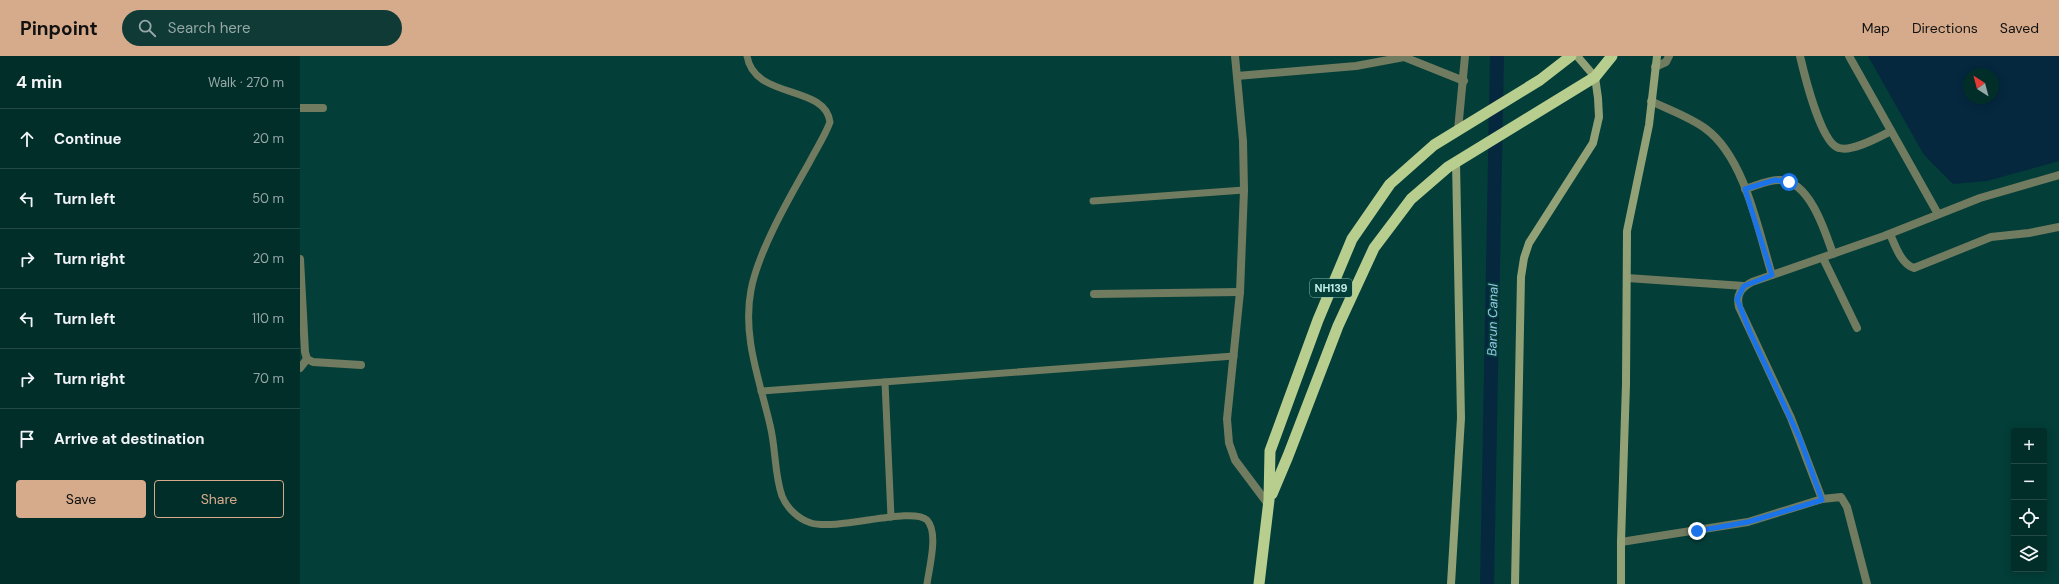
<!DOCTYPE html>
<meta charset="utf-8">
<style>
body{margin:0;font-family:"DM Sans",sans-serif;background:#103a36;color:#f1f3f6}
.controls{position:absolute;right:12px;bottom:12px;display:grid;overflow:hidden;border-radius:4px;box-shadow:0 2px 10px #0003}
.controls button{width:36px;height:36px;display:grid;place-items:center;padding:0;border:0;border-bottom:1px solid #234a47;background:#022e2a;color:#f1f3f6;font:20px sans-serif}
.compass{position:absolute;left:1663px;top:12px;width:36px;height:36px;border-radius:50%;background:#022e2a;box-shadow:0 2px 10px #0003;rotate:324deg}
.stop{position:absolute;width:12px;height:12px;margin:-9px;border:3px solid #1a73e8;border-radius:50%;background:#fff}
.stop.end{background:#1a73e8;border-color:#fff;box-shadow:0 1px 4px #0008}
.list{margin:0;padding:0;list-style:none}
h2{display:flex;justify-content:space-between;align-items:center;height:52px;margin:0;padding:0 16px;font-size:17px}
h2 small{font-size:13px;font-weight:400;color:#96a8a8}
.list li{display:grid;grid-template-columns:26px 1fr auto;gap:12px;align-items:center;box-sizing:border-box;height:60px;padding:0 16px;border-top:1px solid #234a47}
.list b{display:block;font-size:15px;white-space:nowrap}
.list em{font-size:13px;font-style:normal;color:#96a8a8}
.actions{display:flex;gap:8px;padding:12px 16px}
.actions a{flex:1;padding:9px 0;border:1px solid #d6ab8b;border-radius:4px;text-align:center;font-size:14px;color:#d6ab8b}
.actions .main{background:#d6ab8b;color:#111}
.icon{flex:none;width:22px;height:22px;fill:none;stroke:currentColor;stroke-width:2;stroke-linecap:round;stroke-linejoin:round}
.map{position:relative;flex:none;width:1759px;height:528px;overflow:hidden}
header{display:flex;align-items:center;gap:24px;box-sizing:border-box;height:56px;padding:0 20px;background:#d6ab8b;color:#111}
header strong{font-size:19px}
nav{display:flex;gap:22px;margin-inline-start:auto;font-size:14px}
.search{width:280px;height:36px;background:#103a36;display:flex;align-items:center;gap:10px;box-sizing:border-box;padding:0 14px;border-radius:22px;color:#96a8a8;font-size:15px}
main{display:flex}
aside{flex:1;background:#022e2a}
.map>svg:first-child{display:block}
</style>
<header>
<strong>Pinpoint</strong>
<div class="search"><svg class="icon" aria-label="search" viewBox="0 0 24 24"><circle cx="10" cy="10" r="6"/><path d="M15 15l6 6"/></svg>Search here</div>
<nav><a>Map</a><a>Directions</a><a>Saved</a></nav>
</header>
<main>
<aside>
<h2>4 min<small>Walk · 270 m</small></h2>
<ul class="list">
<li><svg class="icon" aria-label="ahead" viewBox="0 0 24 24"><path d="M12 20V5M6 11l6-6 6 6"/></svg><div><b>Continue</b></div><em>20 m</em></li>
<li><svg class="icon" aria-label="left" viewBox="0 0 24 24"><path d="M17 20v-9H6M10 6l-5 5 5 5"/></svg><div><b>Turn left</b></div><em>50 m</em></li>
<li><svg class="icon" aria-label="right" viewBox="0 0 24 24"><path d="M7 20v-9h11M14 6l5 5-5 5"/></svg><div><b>Turn right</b></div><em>20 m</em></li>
<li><svg class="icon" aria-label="left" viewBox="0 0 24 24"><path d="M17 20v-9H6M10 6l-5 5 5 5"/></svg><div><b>Turn left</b></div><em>110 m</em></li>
<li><svg class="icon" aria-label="right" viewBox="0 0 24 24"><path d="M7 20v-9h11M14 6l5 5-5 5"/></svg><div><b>Turn right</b></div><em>70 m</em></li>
<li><svg class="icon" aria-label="arrive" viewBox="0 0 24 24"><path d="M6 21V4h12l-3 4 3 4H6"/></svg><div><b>Arrive at destination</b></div></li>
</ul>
<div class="actions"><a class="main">Save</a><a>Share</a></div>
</aside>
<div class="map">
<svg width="1759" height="528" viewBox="0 0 1759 528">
<rect width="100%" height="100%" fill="#033e38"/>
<!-- water -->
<path fill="#05283f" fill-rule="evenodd" d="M1568 0H1759V105L1687 125 1653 128 1624 99ZM1669 18H1693V42H1669Z"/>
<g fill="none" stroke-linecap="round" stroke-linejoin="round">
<!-- canal -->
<path stroke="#05283f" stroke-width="14" d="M1187 528 1197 0"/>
<!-- service -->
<g stroke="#717b5f" stroke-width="7">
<path d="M447 0C454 44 525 28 530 66 525 80 516 93 509 107 489 142 458 196 451 234 442 281 460 325 470 369 476 392 474 417 482 440 487 452 498 463 511 467 538 475 612 450 627 464 639 477 629 512 627 528"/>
<path d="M793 145 944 134"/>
<path d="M585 326 591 461"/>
<path d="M461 335 934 300"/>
</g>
<!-- minor -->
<g stroke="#717b5f" stroke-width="8">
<path d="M935 0 943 85 944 134 940 236 927 363 929 387 935 404 968 448"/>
<path d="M1500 0C1504 17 1521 88 1539 92 1552 96 1579 81 1591 75"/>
<path d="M1549 0 1638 158"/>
<path d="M1355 11 1366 6 1369 0"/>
<path d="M937 20 1056 10 1104 1 1164 25"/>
<path d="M1351 45C1369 54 1390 61 1406 73 1445 102 1458 174 1472 219"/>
<path d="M0 52H23"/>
<path d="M1158 74 1165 0"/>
<path d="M1445 133C1456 130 1469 123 1481 124 1510 126 1525 175 1533 198"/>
<path d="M1590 178C1595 189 1601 208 1614 212L1691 181 1729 177 1759 171"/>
<path d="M1523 202 1557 272"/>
<path d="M0 203 5 296 7 303 13 306 61 309"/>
<path d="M1327 222 1444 230"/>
<path d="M794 238 940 236"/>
<path d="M0 312 7 303"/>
<path d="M1522 443 1491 362 1439 251C1436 238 1441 232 1452 226L1584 180 1680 142 1759 119"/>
<path d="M1321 486 1448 466 1522 443 1541 441 1547 451 1567 528"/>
</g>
<!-- secondary -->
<g stroke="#92a276" stroke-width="8">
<path d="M1151 528 1161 362 1156 106"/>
<path d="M1215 528 1221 221 1224 202 1229 187 1293 87 1299 61 1298 42 1295 21 1277 0"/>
<path d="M1321 528V486L1326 328 1327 175 1349 69 1357 0"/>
</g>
<!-- trunk -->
<g stroke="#b8ce8e" stroke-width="11">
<path d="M972 438 988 400 1038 270 1074 192 1111 143 1148 111 1295 21 1312 0"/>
<path d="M959 528 969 444 970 395 1018 264 1052 183 1090 128 1134 89 1240 24 1271 0"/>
</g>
</g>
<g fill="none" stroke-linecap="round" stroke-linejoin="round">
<!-- route -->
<path stroke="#1a73e8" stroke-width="5" d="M1397 475 1448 466 1522 444 1500 383 1450 276 1437 243 1444 230 1472 219 1445 133 1475 124 1489 126"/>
</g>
<g text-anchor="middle" stroke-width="3.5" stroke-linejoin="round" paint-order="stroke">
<!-- shield labels -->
<rect fill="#033e38" stroke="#89b9b2" stroke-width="1" x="1010" y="223" width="42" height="18" rx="3"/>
<g font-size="11" font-weight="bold" fill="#c2eee7">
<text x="1031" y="236">NH139</text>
</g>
<!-- water labels -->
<g font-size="13" font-style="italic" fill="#99c5ea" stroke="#033e38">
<text transform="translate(1192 264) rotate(-89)" y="5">Barun Canal</text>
</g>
</g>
</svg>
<div class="controls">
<button>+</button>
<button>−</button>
<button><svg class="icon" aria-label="locate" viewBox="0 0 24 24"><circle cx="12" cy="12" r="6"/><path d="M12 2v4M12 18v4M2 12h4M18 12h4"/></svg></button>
<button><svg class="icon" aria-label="layers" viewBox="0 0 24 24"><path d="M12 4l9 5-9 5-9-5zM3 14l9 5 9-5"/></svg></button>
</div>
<svg class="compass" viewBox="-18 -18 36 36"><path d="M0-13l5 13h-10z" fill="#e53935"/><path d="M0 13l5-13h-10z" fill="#96a8a8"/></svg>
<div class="stop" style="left:1489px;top:126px"></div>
<div class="stop end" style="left:1397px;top:475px"></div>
</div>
</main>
